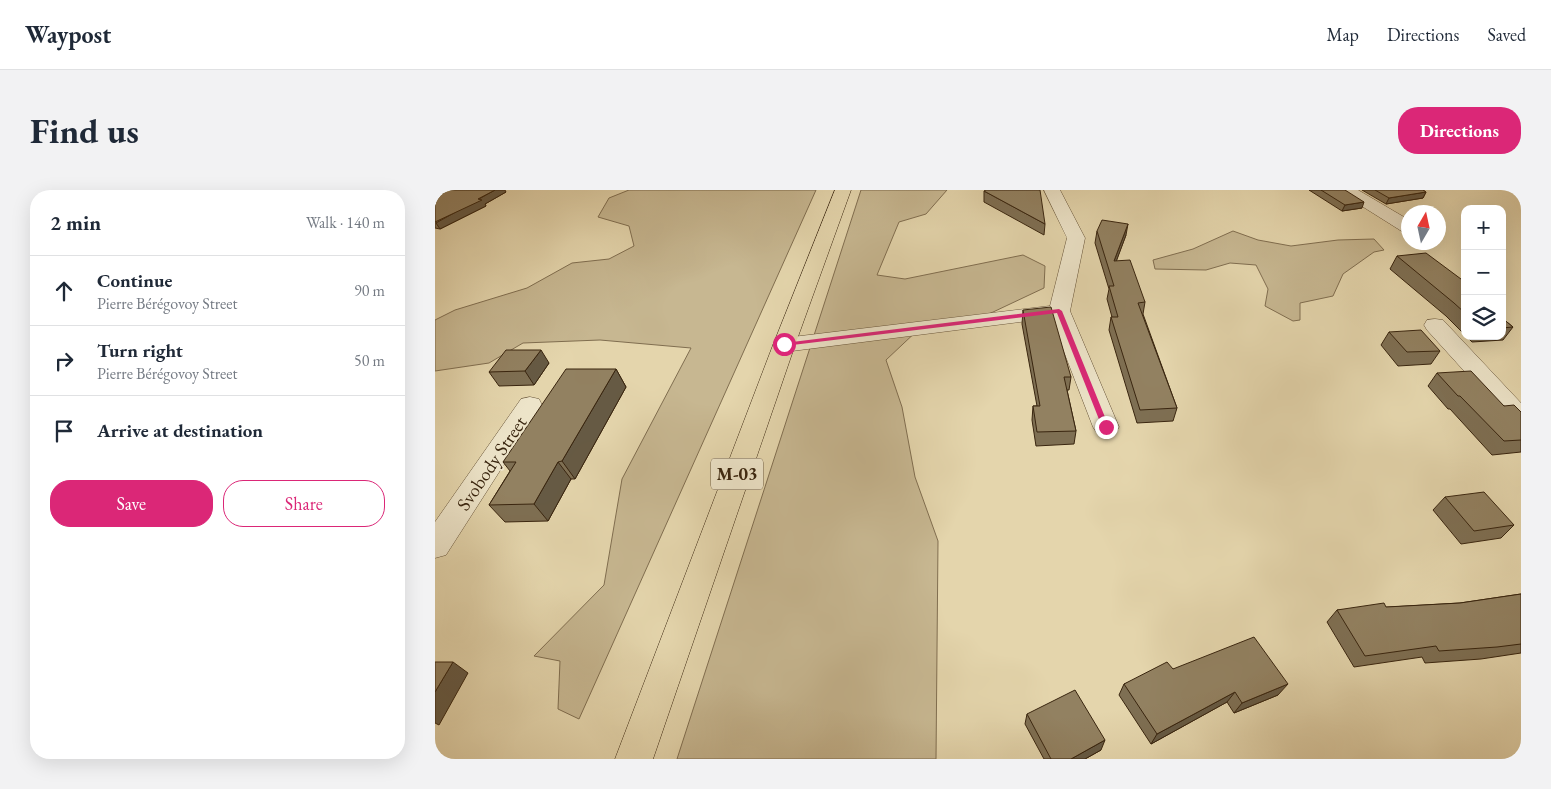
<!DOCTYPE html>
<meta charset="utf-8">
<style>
body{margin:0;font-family:"EB Garamond",serif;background:#f2f2f3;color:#1f2937}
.controls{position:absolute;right:15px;top:15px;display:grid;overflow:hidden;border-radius:10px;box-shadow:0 5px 20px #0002}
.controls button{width:45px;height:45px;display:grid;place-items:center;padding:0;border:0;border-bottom:1px solid #e0e1e3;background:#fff;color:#1f2937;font:25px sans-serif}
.compass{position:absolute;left:966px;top:15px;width:45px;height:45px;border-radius:50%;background:#fff;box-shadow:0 5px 20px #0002;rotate:9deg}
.stop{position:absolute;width:15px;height:15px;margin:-11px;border:4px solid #db2777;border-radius:50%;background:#fff}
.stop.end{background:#db2777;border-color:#fff;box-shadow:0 1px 5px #0008}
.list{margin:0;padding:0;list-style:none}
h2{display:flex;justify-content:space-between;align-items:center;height:65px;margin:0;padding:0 20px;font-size:21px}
h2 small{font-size:16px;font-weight:400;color:#747a83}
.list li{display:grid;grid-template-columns:32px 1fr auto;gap:15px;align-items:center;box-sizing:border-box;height:70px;padding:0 20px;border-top:1px solid #e0e1e3}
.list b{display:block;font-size:19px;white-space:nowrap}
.list p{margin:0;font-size:16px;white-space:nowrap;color:#747a83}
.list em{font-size:16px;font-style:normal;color:#747a83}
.actions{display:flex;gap:10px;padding:15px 20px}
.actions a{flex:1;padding:11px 0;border:1px solid #db2777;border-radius:20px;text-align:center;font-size:18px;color:#db2777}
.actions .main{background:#db2777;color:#fff}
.icon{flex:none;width:28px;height:28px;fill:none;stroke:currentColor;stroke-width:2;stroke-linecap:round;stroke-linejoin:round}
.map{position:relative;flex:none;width:1086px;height:569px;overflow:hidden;border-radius:20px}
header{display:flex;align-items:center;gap:30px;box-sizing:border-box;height:70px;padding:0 25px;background:#fff;border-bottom:1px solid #e0e1e3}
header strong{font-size:24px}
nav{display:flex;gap:28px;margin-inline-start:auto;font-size:18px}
.intro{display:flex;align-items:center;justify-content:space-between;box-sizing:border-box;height:120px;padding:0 30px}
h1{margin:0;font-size:35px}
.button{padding:12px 22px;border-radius:20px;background:#db2777;color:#fff;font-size:18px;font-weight:700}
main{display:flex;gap:30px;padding:0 30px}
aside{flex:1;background:#fff;border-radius:20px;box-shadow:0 5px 20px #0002}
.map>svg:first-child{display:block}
</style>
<header>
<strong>Waypost</strong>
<nav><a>Map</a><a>Directions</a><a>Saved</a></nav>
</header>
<div class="intro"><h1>Find us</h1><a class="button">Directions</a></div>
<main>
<aside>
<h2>2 min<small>Walk · 140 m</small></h2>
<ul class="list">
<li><svg class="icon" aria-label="ahead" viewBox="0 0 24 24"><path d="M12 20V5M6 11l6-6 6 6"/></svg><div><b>Continue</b><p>Pierre Bérégovoy Street</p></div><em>90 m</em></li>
<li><svg class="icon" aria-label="right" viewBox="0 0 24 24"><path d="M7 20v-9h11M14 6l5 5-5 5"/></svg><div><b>Turn right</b><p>Pierre Bérégovoy Street</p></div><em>50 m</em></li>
<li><svg class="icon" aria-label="arrive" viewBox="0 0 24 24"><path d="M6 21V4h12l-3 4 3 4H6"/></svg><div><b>Arrive at destination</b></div></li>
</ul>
<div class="actions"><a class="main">Save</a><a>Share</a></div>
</aside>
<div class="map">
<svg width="1086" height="569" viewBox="0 0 1086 569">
<rect width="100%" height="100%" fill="#e4d5ac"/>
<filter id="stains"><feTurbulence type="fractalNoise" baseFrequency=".004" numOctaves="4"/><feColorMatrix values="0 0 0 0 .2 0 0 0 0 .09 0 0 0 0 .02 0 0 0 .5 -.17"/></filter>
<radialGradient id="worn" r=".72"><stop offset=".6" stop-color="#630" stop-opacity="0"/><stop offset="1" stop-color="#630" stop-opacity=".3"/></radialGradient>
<!-- green -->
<g fill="#c7b791" stroke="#806e50">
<path d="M194 0H381L144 529 123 519 125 471 99 466 169 395 187 289 256 158 165 150 88 153 54 173 0 181V130L20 120 92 98 137 73 174 69 199 56 194 36 163 27 174 8Z"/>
<path d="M426 0H512L491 24 464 32 442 85 470 89 588 65 610 76 609 98 539 131 485 138 451 170 467 217 480 287 503 351 501 569H242Z"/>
<path d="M798 41 823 50 856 56 903 50 939 49 949 60 939 62 908 84 898 106 865 113V130L858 131 830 116 833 99 821 75 795 73 771 80 720 79 718 70 758 59Z"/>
</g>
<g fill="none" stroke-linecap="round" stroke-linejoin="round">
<defs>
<g id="minor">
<path d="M609 0H625L650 48 635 121 684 237 680 243 671 246 662 243 658 237 616 128 349 162 341 160 338 155 341 150 349 148 615 116 632 48Z"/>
<path d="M904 0H923L974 30V43L968 42 906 3Z"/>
<path d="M1000 129 1008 130 1086 213V237L1077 234 992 140 989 135 992 130Z"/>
<path d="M95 207 104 209 107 215 11 365 0 368V332L86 209Z"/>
</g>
<path id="trunk" d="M400 0H416L360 155 218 569H180L338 155Z"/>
</defs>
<!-- minor casing -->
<use href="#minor" stroke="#645136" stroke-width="1"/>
<!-- trunk casing -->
<use href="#trunk" stroke="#39250f" stroke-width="1"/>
<!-- minor -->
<use href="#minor" fill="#ede4c9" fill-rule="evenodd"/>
<!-- trunk -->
<use href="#trunk" fill="#e4d5ac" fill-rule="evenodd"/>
</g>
<!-- wall -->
<g fill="#7e6f53" stroke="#39250f">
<path d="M874 0H910L927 18 907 21Z"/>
<path d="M927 0H988L991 2 988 8 951 14Z"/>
<path d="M549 1 610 34 609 45 549 12Z"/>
<path d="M71 2 50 14 51 16 5 39 0 38V3Z"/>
<path d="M662 41 691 45 681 71 710 112 708 124 742 218 738 231 702 233 674 140 676 127H677L672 109 674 99 660 53Z"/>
<path d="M962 66 1030 92V145L1011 126 955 79Z"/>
<path d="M588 120 636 187 634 200H632L641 241 639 254 601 256 597 230 598 216H602L587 134Z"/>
<path d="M1067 128 1078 137 1068 150 1037 152 1031 146H1067Z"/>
<path d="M954 142 1005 161 996 174 963 176 946 155Z"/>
<path d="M114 173 99 195 64 196 54 182Z"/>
<path d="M181 179 191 197 140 289H136L113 331 70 332 54 315 75 281 68 272Z"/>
<path d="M1002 183 1069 216 1086 222V262L1057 265 1015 219H1013L993 196Z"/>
<path d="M1010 307 1079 335 1066 348 1026 354 998 320Z"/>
<path d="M1086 404V463L1046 469 990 473 987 467 919 477 892 432 902 420 1025 413Z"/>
<path d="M738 479 843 505 799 523 792 512 716 554 684 505 689 494Z"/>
<path d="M592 524 666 560 650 569H609L590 534Z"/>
</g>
<!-- shaded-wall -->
<g fill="#665a44" stroke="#39250f">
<path d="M60 0H70L71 2 50 14 51 16 5 39 1 33Z"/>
<path d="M991 2 988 8 951 14 954 8Z"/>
<path d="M929 12 927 18 907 21 910 15Z"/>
<path d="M693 34 691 45 677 83 679 71Z"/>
<path d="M106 160 114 173 99 195 90 181Z"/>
<path d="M181 179 191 197 140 289 127 271Z"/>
<path d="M123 272 136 289 113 331 99 314Z"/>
<path d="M18 472 33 483 4 535 0 533V502Z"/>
<path d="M853 494 843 505 799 523 807 513Z"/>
<path d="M800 502 792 512 716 554 722 544Z"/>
<path d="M670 550 666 560 650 569H636Z"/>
</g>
<!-- building -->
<g fill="#928161" stroke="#39250f">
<path d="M9 0H60L43 9 47 10 0 32V3Z"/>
<path d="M551 0H605L610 34 549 1Z"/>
<path d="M886 0H910L929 12 910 15Z"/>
<path d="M940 0H988L991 2 954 8Z"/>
<path d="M667 30 693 34 679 71 695 70 710 112 703 113 742 218 705 220 676 127H683L674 96H679L662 41Z"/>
<path d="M991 63 1030 92V123L1019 113 962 66Z"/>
<path d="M616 117 636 187H629L641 241 602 242 598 216H605L588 120Z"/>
<path d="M1067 128 1078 137 1067 138Z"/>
<path d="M986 140 1005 161 972 162 954 142Z"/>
<path d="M71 160H106L90 181 54 182Z"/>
<path d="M131 179H181L127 271 123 272 99 314 54 315 81 272H68Z"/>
<path d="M1036 181 1069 216 1079 215 1086 222V250L1069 251 1025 206H1023L1002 183Z"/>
<path d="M1049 302 1079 335 1039 341 1010 307Z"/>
<path d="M1086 404V454L1062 457 1004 461 1001 456 930 466 902 420 949 413 951 417 1025 413Z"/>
<path d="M819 447 853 494 807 513 800 502 722 544 689 494 732 472 738 479Z"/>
<path d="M0 472H18L0 502Z"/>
<path d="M640 500 670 550 636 569H616L592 524Z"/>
</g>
<!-- route -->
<path fill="#db2777" d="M624 119 627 121 674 237 673 239 667 237 622 123 349 156 346 154 349 153Z"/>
<g text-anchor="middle" stroke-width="4" stroke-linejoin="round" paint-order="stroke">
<!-- shield labels -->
<rect fill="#ede4c9" stroke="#6f5e47" stroke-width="1" x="276" y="268.5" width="52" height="31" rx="4"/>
<g font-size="18" font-weight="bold" fill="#39250f">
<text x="302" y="290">М-03</text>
</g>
<!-- street labels -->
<g font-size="19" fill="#39250f" stroke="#ede4c9">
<text transform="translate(56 273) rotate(-56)" y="7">Svobody Street</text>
</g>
</g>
<rect width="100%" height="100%" filter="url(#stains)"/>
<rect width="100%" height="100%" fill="url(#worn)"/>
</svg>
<div class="controls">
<button>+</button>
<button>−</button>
<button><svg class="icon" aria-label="layers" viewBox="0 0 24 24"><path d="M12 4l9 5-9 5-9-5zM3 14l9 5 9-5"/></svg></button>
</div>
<svg class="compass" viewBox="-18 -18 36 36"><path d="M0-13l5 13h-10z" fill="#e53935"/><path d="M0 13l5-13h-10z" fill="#747a83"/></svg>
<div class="stop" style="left:349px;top:154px"></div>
<div class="stop end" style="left:671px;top:237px"></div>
</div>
</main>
